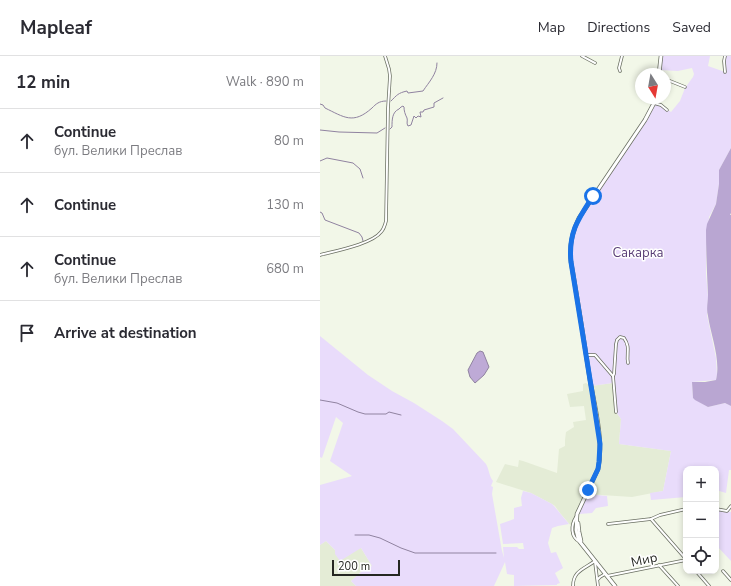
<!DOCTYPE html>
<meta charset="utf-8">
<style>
body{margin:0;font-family:"Nunito Sans",sans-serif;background:#f2f2f3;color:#2b2b33}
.controls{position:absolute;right:12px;bottom:12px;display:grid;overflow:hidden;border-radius:8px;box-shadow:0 2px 6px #0003}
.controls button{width:36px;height:36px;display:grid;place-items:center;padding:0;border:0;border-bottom:1px solid #e1e1e2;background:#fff;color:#2b2b33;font:20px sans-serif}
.compass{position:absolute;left:315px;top:12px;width:36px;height:36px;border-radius:50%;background:#fff;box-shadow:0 2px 6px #0003;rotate:169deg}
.scale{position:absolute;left:12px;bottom:10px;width:68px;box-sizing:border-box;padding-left:4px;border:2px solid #252721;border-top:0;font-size:11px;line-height:14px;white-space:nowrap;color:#252721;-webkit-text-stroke:3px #fff;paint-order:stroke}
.stop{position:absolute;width:12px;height:12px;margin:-9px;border:3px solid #1a73e8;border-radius:50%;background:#fff}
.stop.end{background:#1a73e8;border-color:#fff;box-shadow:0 1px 4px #0008}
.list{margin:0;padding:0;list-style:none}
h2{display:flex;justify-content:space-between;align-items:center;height:52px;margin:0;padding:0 16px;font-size:17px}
h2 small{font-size:13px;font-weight:400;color:#7c7c81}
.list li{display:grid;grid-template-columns:26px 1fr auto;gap:12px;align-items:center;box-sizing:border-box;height:64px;padding:0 16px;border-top:1px solid #e1e1e2}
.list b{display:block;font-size:15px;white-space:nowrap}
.list p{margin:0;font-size:13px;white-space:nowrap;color:#7c7c81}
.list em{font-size:13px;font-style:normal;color:#7c7c81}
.icon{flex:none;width:22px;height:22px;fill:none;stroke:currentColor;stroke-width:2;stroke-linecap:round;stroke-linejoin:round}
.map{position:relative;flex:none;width:411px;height:530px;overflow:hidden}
header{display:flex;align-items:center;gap:24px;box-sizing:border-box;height:56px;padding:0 20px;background:#fff;border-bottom:1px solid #e1e1e2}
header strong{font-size:19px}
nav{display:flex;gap:22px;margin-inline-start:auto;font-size:14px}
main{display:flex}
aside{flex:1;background:#fff}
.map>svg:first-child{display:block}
</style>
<header>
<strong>Mapleaf</strong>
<nav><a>Map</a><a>Directions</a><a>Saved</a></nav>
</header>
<main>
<aside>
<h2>12 min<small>Walk · 890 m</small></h2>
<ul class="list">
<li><svg class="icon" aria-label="ahead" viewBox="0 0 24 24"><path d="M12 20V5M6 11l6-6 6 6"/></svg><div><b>Continue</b><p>бул. Велики Преслав</p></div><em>80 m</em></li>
<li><svg class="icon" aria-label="ahead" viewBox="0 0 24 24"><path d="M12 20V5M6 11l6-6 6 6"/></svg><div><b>Continue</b></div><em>130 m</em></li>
<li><svg class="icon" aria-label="ahead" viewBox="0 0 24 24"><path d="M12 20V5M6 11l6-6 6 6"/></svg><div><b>Continue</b><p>бул. Велики Преслав</p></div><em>680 m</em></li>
<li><svg class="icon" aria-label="arrive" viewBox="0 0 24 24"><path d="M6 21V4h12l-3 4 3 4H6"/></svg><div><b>Arrive at destination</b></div></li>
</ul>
</aside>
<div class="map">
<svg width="411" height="530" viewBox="0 0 411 530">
<rect width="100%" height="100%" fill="#f2f7e8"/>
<!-- built -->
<g fill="#e4ecd6">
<path d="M266 327 271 330 293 327 296 356 301 363 299 388 351 395 343 435 312 441 266 438 252 471 240 457 235 450 232 448 211 437 176 426 185 408 198 411 199 404 203 405 237 417 239 393 245 390V384L246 376 254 371 253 366 266 364 264 350 250 351 247 338 263 335V328Z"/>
<path d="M6 485 15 494 41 492 52 510 41 516 31 525 36 530H0V489Z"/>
</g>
<!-- green -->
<g fill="#e9dcfb">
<path d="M342 0H390L388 10 405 16V0H411V92L399 114V128L396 148 389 161 386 190V218L388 241 387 259 396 302 397 319 396 324 372 326 373 342 388 351 405 347 411 350V414H409L406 437 396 434V413H366V441L331 444 330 437 343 435 351 395 299 388 301 363 296 356 293 327 271 330 250 192 255 168 334 47 341 49 351 56 360 45 365 32 373 21 374 18 372 12 358 15 340 14Z"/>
<path d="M0 280 48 319 72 335 94 347 122 365 133 373 166 408C169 413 169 420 173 425L171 430 173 431 172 438 182 495 184 502 183 491H197L199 493H204L203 487 183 488 180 468 194 463V452L202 450 201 442 203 435 211 437 232 448 234 450 249 468 238 470 232 472 228 487 231 497 236 496 243 512 235 517 240 527 237 528V529L194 530V519L187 518 185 506 174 530H36L31 525 41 516 52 510 41 492 20 505 15 498V494L6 485 0 489V429L32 420 10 405 23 367 16 361 2 402 0 401Z"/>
<path d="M266 438 287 440 288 450 276 452 272 457 259 458 260 452Z"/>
<path d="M396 453 407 455 411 456V505L396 489Z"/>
</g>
<!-- forest -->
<path fill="#b9a6d2" d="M411 92V157L410 159H411V350L405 347 388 351 375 344 373 342 372 326H385L396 324C401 304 391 280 388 260 386 253 388 246 388 239 387 217 386 196 386 174L387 168 396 148 399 128V114Z"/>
<!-- water -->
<path fill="#beaad6" stroke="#9083a0" d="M160 295 163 296 169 311 164 319 155 327 150 321 148 314 157 297Z"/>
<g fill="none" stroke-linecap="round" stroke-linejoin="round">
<!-- stream -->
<g stroke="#9083a0" stroke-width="1">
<path d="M71 45C77 39 78 37 87 35L88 37 103 35C109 26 117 18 117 7"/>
<path d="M0 48 3 49 5 52C24 61 33 69 52 52 56 48 59 45 66 45"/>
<path d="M70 73 72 71C72 64 72 56 79 53L81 51 83 50 84 51C84 55 85 58 87 62 88 65 86 67 88 70L91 69 94 60 96 62 98 60 101 61 100 56H103L104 54 114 51V47L123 42"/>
<path d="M0 74 19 76 57 77 65 72"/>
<path d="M0 105 7 102 33 107 40 113 43 122"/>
<path d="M0 156 2 157 5 164 39 177 42 181 43 185"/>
<path d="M0 344 17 347 38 356 45 358H66L69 356 81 359"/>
<path d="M35 479H49L60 482 81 492 95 497H176"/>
</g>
<defs>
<g id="street">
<path d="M262 0 275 7"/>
<path d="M405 0 404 5 405 16"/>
<path d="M300 15 299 12 302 0"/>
<path d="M345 23 365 31"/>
<path d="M334 47 341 49 347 54"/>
<path d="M0 199C15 195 52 188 61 176 64 173 65 169 66 165L68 52 70 20 69 13 65 0"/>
<path d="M266 299H275L293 320"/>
<path d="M296 356 293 320 294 318 296 288 297 284 300 281 304 282C311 292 306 297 308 307"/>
<path d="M396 453 407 455 411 450"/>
<path d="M256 461C251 469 250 481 260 486"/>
<path d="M331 463 366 503"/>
<path d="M288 468 331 463 340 459 366 453"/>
<path d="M275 506 278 530"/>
<path d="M339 509 358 530"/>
<path d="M376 515 389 530"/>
<path d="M403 515 411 524"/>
<path d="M287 520 366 504"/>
<path d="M278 523 280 521 285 518"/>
<path d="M253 530C253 515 264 513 275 505"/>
</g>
<g id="secondary">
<path d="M339 18 341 0"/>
<path d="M258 467 259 476 261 485"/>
<path d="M295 530 260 486 258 482 256 474 257 458 278 413C284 387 275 351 270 324 264 285 258 245 251 206 249 190 252 176 259 162L325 64 334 47 336 42"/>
</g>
</defs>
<!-- street casing -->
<use href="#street" stroke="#6a6f62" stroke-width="3.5"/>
<!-- secondary casing -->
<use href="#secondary" stroke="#6a6f62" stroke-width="4.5"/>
<!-- street -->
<use href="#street" stroke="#fff" stroke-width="2"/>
<!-- secondary -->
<use href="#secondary" stroke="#fff" stroke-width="3"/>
</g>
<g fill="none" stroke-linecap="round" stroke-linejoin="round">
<!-- route -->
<path stroke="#1a73e8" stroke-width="5" d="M268 434 278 413 279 406 280 388 272 336 251 206C248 177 258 163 273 140"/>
</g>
<g text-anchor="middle" stroke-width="3" stroke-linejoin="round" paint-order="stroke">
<!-- park labels -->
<g font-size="13" fill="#5a3f77" stroke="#fff">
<text x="318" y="201">Сакарка</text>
</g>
<!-- street labels -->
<g font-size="13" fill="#252721" stroke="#fff">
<text transform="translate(324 503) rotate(-12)" y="5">Мир</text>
</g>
</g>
</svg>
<div class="controls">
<button>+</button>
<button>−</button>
<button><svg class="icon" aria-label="locate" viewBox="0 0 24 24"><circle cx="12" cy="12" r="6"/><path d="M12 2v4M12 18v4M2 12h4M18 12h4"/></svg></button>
</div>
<svg class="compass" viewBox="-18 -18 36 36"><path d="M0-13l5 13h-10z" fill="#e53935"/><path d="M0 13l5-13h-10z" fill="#7c7c81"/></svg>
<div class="scale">200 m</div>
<div class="stop" style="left:273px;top:140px"></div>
<div class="stop end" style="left:268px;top:434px"></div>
</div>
</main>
